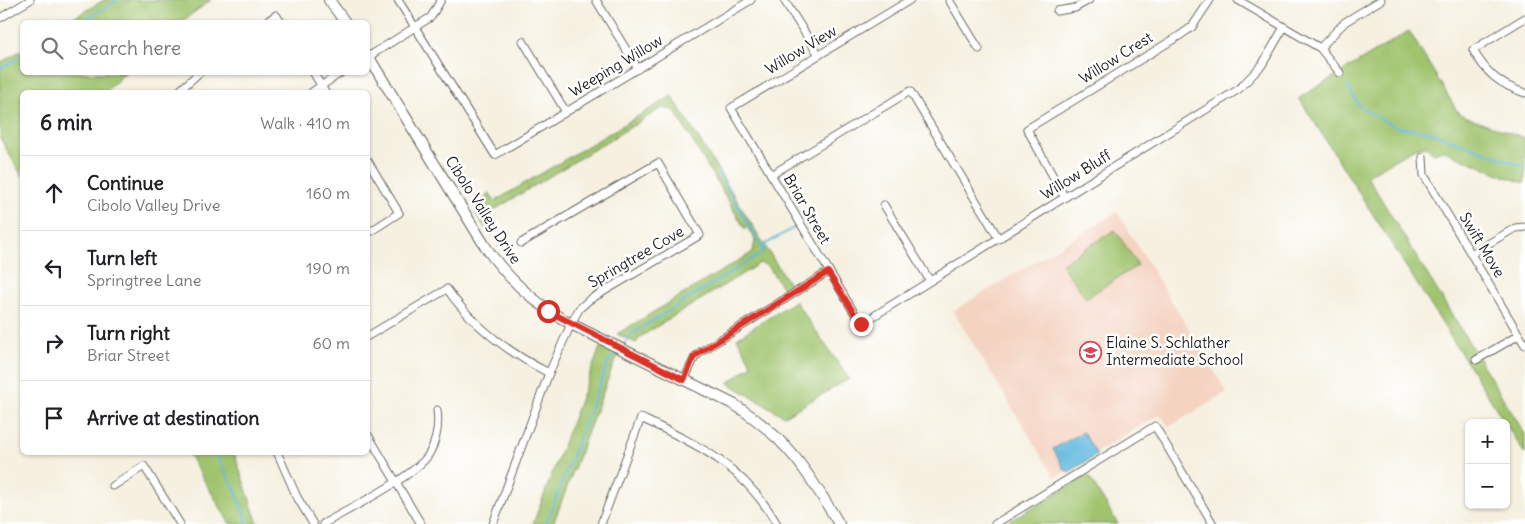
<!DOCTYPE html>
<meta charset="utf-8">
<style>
body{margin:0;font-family:Delius,sans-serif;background:#f6f6f6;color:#202124}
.controls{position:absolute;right:15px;bottom:15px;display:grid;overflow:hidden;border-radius:8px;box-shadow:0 1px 4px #0004}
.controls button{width:45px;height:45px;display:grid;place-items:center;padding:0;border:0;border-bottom:1px solid #e0e0e0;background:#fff;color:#202124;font:25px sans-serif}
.stop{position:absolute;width:15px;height:15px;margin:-11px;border:4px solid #d93025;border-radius:50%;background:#fff}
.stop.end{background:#d93025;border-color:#fff;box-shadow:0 1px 5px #0008}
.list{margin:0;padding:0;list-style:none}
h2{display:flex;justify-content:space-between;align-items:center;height:65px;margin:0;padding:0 20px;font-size:21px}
h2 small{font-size:16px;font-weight:400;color:#757577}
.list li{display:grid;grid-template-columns:32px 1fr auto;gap:15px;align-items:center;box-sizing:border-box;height:75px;padding:0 20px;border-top:1px solid #e0e0e0}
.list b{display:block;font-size:19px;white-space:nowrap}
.list p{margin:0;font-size:16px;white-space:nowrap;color:#757577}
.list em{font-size:16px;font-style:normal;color:#757577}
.icon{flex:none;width:28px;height:28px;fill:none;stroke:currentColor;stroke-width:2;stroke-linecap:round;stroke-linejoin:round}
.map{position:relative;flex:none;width:1525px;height:524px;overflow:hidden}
.search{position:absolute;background:#fff;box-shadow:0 1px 4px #0004;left:20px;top:20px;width:350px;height:55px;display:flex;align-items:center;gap:12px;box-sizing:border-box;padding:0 18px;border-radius:8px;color:#757577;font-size:19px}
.panel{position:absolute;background:#fff;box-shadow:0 1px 4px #0004;left:20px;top:90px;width:350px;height:365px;border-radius:8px}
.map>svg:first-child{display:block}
</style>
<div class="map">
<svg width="1525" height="524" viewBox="0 0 1525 524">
<rect width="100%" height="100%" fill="#fff"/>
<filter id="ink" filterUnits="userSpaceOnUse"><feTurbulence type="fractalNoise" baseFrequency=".02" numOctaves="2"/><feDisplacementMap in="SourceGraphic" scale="10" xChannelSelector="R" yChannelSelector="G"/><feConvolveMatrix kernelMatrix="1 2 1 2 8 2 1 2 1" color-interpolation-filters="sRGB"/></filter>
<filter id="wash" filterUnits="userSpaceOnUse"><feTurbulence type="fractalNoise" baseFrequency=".0096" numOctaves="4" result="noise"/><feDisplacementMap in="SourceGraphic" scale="20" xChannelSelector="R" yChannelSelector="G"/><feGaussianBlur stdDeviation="1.12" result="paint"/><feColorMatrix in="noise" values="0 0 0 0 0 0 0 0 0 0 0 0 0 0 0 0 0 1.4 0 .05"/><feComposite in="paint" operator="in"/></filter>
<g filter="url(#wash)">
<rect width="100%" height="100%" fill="#f5f0e0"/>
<!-- built -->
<path fill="#f4d3c1" d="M1117 212 1227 392 1169 427 1160 414 1055 478 953 311Z"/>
<!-- green -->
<g fill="#a0c46e" stroke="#5e7045">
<path d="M104 0H211L181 22H67Z"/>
<path d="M1409 31 1459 114 1525 138V183L1509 178 1442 150 1434 153 1424 146 1413 149 1367 176 1525 434V454L1299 98Z"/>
<path d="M22 50V72L125 73 105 92H22V176L0 138V63Z"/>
<path d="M672 96 790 286 784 290 768 266 760 263 640 337 636 343 617 334 753 252 755 240 747 227 745 229 674 110 662 108 491 212 485 228 476 214 489 192 495 201Z"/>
<path d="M1115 230 1138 265 1086 298 1061 264Z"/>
<path d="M795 301 849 379 784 416 728 383 752 365 737 338Z"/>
<path d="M603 340 623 350 614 363 553 524H533Z"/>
<path d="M188 453H234L258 524H230Z"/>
<path d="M1088 475 1118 524H1004Z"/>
</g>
<!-- water -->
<path fill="#62b9df" stroke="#3f6a7e" d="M1083 432 1097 455 1069 472 1065 470 1053 449Z"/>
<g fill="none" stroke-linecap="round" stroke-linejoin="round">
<!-- stream -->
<g stroke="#62b9df" stroke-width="2">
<path d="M81 22 119 0"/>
<path d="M0 69 22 56"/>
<path d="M1347 86 1360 107 1396 127 1430 132 1525 167"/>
<path d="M718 172 763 250"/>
<path d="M624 344 633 333 762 253 766 244 795 227"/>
<path d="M214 452 235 489 248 524"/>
<path d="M546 524 608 363 616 353"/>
</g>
</g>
</g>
<g filter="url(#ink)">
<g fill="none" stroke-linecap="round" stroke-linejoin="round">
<defs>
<g id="street">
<path d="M398 0 495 155 751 0"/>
<path d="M596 0 638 69"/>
<path d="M784 0 819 55"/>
<path d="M910 0 731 108 861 324 1239 89 1262 65 1284 27"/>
<path d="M949 0 979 49"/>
<path d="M1238 0 1320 48 1340 73"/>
<path d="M1057 11 1075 8 1089 0"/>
<path d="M0 18 30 0"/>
<path d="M1525 18 1473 50C1486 73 1500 85 1525 93"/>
<path d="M266 22 276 15 281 22"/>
<path d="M523 41 566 112"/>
<path d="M1320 48 1345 22 1381 0"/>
<path d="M368 57 431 17 441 0"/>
<path d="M313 72 325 92"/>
<path d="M178 92 200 72"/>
<path d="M312 92 342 72"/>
<path d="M1423 157 1424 175 1525 345"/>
<path d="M368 161 399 213 368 233"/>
<path d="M771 175 910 91 999 239"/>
<path d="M1065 198 1027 129 1179 36 1192 27 1210 0"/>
<path d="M884 205 930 281"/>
<path d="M1471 254 1515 228 1525 227"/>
<path d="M368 336 447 289C473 326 509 353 549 373"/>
<path d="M1476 360 1519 335"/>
<path d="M684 380 695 357 702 351 828 272"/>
<path d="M368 435 421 524"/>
<path d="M277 452 297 497 313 524"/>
<path d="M113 486 144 466 180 524"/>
<path d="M323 524C347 510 416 476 429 454 437 440 439 425 437 410"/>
<path d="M493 524 549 373 571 324 579 309 589 300 700 235 658 163 521 243"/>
<path d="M601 524 641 418C700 446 743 465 777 524"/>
<path d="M995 524 1155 426 1213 524"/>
</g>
<g id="secondary">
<path d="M329 0 345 22"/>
<path d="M368 56 485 246C508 280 535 304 571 324L735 405C788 439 808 472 839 524"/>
</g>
</defs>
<!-- street casing -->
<use href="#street" stroke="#686661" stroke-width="9"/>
<!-- secondary casing -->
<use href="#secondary" stroke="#686661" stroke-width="12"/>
<!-- street -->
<use href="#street" stroke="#fff" stroke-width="7"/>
<!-- secondary -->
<use href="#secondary" stroke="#fff" stroke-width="10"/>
</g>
</g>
<g fill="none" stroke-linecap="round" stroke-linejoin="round" filter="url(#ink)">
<!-- route -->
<path stroke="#d93025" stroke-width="6" d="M548 311 684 380 694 357 702 351 828 272 861 324"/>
</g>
<!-- icons -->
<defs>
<symbol id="school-ring" viewBox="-11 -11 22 22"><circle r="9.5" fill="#fff" stroke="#d1495b" stroke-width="1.5"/><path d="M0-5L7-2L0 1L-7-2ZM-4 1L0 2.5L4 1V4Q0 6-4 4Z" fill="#d1495b"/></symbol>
</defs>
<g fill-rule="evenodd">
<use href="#school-ring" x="1078" y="340" width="25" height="25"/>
</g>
<g text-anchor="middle" stroke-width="5" stroke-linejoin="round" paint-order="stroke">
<!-- street labels -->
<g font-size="15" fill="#1c1c1c" stroke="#fff">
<text transform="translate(801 50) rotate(-31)" y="5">Willow View</text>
<text transform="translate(1116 58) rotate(-32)" y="5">Willow Crest</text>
<text transform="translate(616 66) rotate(-31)" y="5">Weeping Willow</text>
<text transform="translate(1076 175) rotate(-32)" y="5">Willow Bluff</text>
<text transform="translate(807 209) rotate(60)" y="5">Briar Street</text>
<text transform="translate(483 210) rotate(57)" y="5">Cibolo Valley Drive</text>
<text transform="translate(1482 245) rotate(59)" y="5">Swift Move</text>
<text transform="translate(636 257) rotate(-30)" y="5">Springtree Cove</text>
</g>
<!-- poi labels -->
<g font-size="15" fill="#1c1c1c" stroke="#fff" text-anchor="start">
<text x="1106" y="348">Elaine S. Schlather<tspan x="1106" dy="17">Intermediate School</tspan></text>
</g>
</g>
</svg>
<div class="controls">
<button>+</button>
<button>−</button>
</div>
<div class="stop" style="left:548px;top:311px"></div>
<div class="stop end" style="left:861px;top:324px"></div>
<div class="search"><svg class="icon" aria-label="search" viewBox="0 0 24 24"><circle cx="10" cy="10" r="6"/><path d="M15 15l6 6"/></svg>Search here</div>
<section class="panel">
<h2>6 min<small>Walk · 410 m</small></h2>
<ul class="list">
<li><svg class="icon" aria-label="ahead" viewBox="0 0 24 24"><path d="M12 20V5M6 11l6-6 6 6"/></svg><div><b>Continue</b><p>Cibolo Valley Drive</p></div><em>160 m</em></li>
<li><svg class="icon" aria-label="left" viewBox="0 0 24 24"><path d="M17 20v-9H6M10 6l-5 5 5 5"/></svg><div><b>Turn left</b><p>Springtree Lane</p></div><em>190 m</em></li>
<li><svg class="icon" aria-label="right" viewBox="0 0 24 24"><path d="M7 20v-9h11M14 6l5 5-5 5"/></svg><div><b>Turn right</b><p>Briar Street</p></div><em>60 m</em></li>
<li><svg class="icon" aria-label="arrive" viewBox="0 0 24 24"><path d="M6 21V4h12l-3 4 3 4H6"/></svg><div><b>Arrive at destination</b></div></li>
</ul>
</section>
</div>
